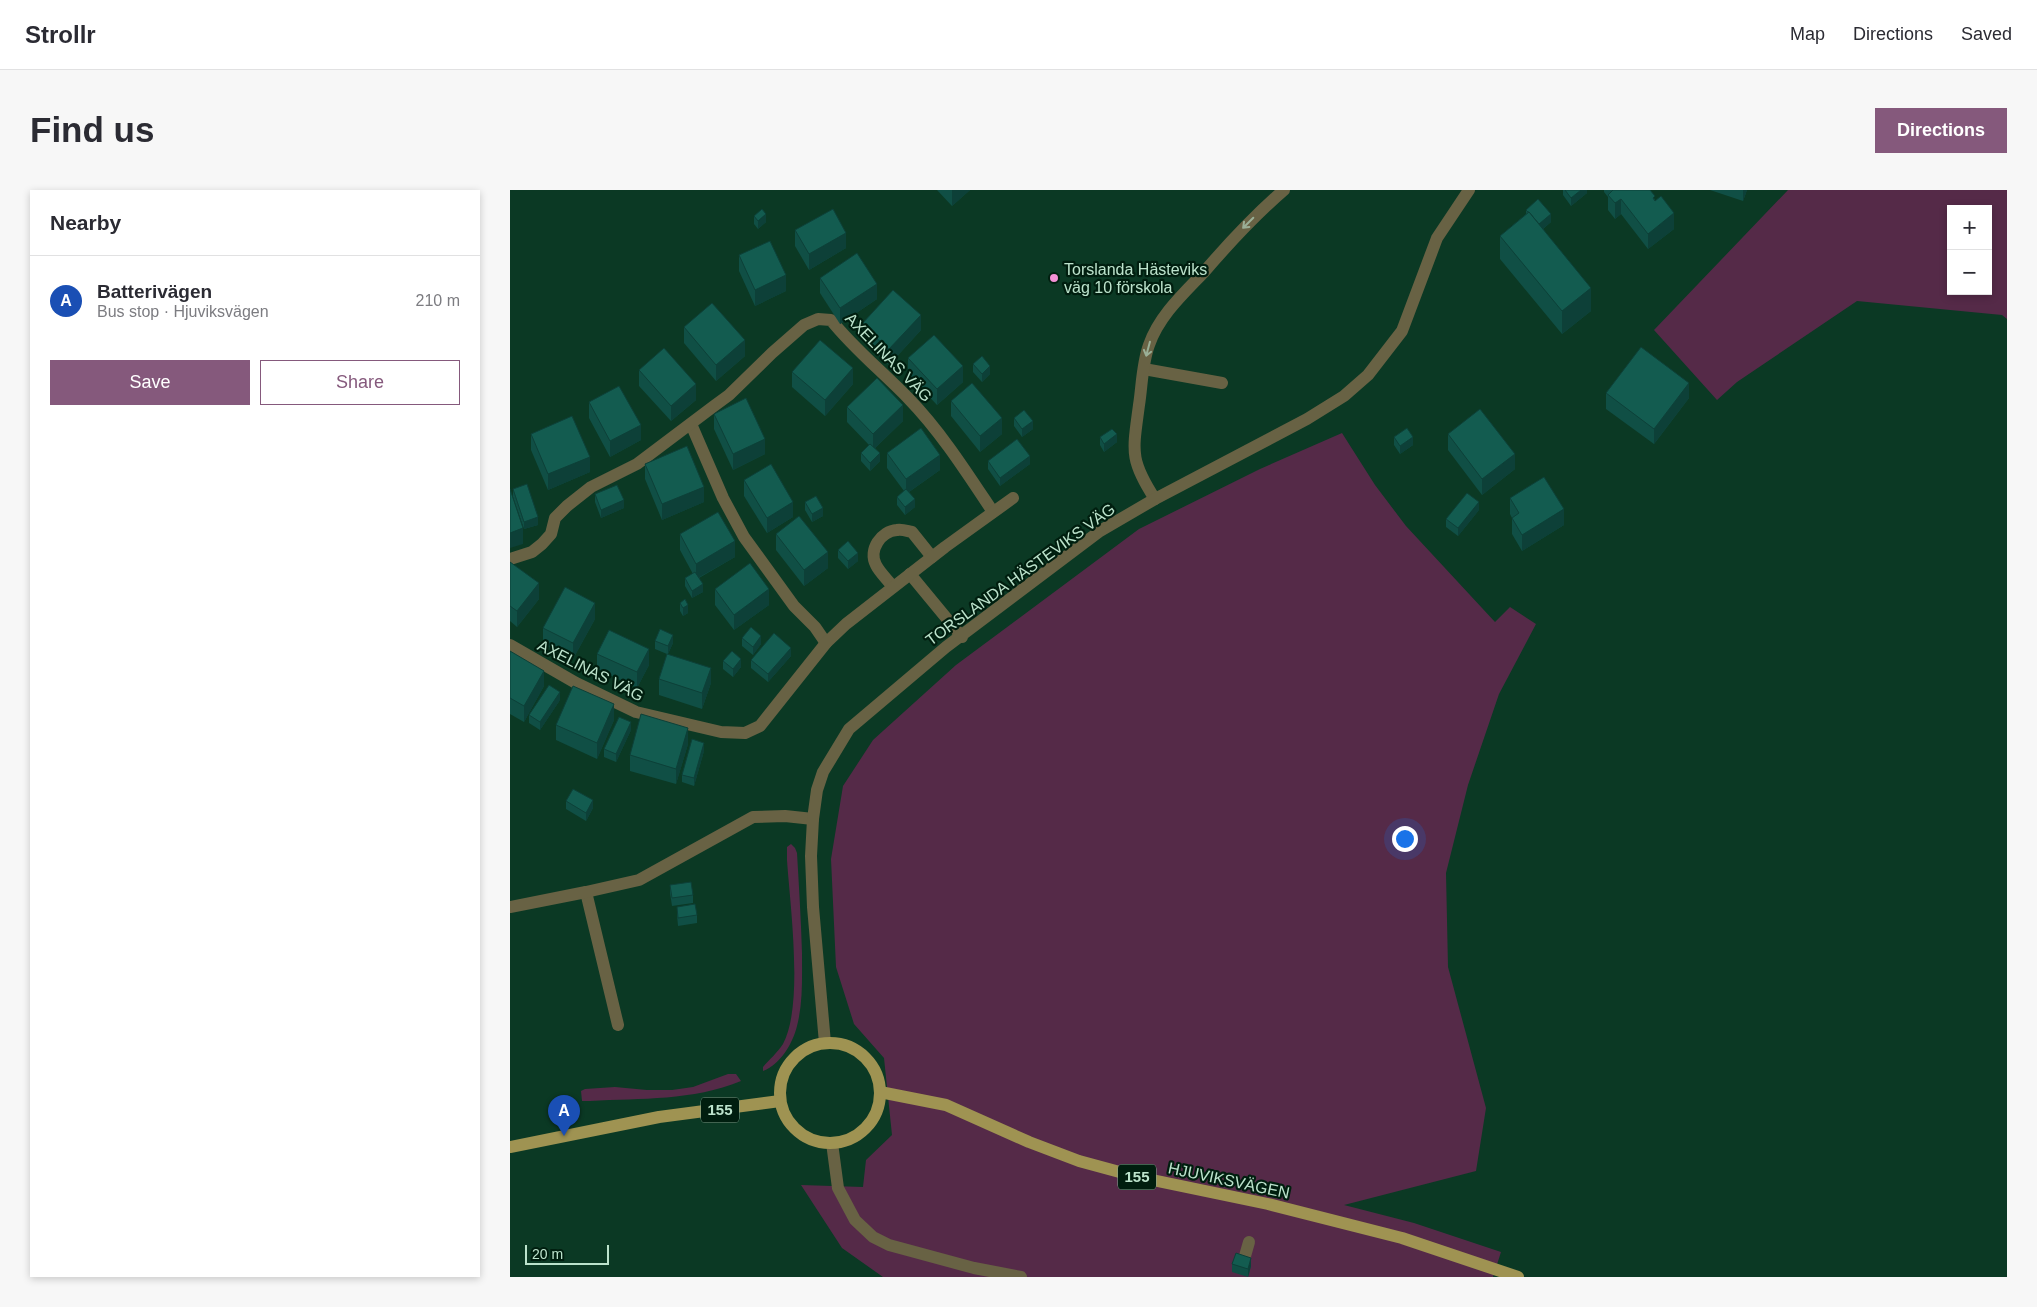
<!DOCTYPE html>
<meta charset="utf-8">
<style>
body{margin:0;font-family:Helvetica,sans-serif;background:#f7f7f7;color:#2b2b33}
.controls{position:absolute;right:15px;top:15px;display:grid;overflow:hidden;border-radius:0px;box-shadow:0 2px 8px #0003}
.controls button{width:45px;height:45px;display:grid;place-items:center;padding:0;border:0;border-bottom:1px solid #e1e1e2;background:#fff;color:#2b2b33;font:25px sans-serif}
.scale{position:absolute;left:15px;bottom:12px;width:84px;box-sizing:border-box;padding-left:5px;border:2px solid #bce3cc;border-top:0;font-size:14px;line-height:18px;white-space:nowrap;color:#bce3cc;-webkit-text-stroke:4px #001e0f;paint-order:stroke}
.you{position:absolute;left:894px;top:648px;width:18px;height:18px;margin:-12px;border:4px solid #fff;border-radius:50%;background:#1a73e8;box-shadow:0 0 0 8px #1a73e833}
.badge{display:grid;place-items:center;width:32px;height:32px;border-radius:50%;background:#85597c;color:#fff;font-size:16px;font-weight:700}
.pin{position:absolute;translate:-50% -41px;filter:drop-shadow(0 1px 2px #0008)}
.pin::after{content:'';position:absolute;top:26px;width:18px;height:15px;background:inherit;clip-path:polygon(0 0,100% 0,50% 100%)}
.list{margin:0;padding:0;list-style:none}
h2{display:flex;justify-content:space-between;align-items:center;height:65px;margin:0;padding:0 20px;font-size:21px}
h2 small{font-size:16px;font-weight:400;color:#7c7c81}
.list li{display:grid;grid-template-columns:32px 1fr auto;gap:15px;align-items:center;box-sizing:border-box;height:90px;padding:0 20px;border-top:1px solid #e1e1e2}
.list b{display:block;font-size:19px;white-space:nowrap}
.list p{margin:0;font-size:16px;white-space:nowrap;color:#7c7c81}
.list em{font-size:16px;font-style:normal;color:#7c7c81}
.actions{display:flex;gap:10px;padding:15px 20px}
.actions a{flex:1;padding:11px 0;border:1px solid #85597c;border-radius:0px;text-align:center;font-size:18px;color:#85597c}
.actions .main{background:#85597c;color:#fff}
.map{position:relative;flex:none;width:1497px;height:1087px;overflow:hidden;border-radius:0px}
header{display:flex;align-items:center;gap:30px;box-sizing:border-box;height:70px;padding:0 25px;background:#fff;border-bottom:1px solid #e1e1e2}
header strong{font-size:24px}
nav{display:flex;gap:28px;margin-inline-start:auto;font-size:18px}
.intro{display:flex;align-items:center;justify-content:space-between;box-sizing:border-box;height:120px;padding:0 30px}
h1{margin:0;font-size:35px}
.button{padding:12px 22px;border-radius:0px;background:#85597c;color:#fff;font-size:18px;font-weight:700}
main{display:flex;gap:30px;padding:0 30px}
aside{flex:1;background:#fff;border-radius:0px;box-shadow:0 2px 8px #0003}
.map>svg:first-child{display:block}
</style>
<header>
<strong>Strollr</strong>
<nav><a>Map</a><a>Directions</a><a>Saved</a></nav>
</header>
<div class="intro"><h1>Find us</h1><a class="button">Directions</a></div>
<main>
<aside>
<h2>Nearby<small></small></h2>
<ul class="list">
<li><span class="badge" style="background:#1a4fb4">A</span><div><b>Batterivägen</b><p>Bus stop · Hjuviksvägen</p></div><em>210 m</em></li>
</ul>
<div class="actions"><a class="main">Save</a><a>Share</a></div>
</aside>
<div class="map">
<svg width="1497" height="1087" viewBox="0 0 1497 1087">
<rect width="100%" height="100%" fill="#0b3924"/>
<!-- green -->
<g fill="#552a48" fill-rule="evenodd">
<path d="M1278 0H1497V129L1492 125 1347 111 1227 192 1207 210 1144 140ZM1441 19H1478V101H1441Z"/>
<path d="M832 243 865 295 896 336 985 432 1000 417 1026 434 989 504 958 595 936 683 938 777 976 918 966 981 834 1015 904 1033 991 1062 983 1087H373L332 1058 291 995 353 997 356 970 382 945 374 868 344 834 326 777 321 669 333 596 363 550 446 475 629 339 750 279Z"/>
<path d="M281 654 285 658 287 663C289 697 291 730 292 763 292 788 293 813 287 836 283 853 270 875 253 881V877C260 869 267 863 273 854 294 815 280 715 277 670V657Z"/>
<path d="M218 884H226L231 891C182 911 132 908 80 911H72L71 901 75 899 105 897 137 900H162L183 897Z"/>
</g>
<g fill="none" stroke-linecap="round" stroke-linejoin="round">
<!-- minor -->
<g stroke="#686244" stroke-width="12">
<path d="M634 179 712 193"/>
<path d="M181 234 213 308 234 347 284 416 305 437 316 453"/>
<path d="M645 309C619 269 623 261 629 215 632 196 632 174 639 155 649 126 673 104 694 82 719 53 745 25 774 0"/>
<path d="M0 369 22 362 32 354 41 344 45 328 57 316 81 297 127 274 204 216 219 205 262 163 294 135 308 129 321 130C344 159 373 182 399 209 431 242 457 283 483 322"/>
<path d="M400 384 452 447"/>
<path d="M383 397C378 390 370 383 366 375 358 360 371 341 387 340 392 339 397 341 402 342L422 367"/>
<path d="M0 455 66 493 126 522 211 542 235 543 250 536 316 453 336 434 435 357 503 308"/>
<path d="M76 702 108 835"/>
<path d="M0 717 76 702 129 690 243 627 275 626 303 629"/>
<path d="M315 853 303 717 301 666 303 629 307 600 313 582 339 539 436 457 590 341 645 309 797 229 834 206 858 185 892 141 927 48 959 0"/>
<path d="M322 953 328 998 345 1030 363 1047 379 1055 464 1078 511 1087"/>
<path d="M733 1073 739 1052"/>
</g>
<!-- major -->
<g stroke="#9f9352" stroke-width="12">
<circle cx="320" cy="903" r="50"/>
<path d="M370 902 436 915 519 952 569 971 628 987 758 1014 892 1048 1008 1087"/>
<path d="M0 957 149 927 270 911"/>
</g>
</g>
<!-- wall -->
<g fill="#104f45">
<path d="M427 0H460L442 16Z"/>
<path d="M1053 0H1077V3L1061 16 1053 5Z"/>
<path d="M1094 0H1140L1145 10 1164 39 1138 59 1111 24 1105 29 1098 20V7L1094 2Z"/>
<path d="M1200 0H1237L1233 11Z"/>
<path d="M1016 20 1041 32 1033 39 1081 121 1052 144 990 69V46L1016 24Z"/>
<path d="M244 26 256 32 248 39 244 34Z"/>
<path d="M285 40 336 58 299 80 285 56Z"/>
<path d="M229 65 276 101 245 116 229 81Z"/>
<path d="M310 88 367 109 330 134 310 103Z"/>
<path d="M351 135 411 140 379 175 351 150Z"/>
<path d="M174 137 235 166 206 191 174 153Z"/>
<path d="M398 168 453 192 427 215 398 184Z"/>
<path d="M463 174 480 184 472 192 463 182Z"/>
<path d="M129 180 186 210 161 231 129 196Z"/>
<path d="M282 182 343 194 315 226 282 197Z"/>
<path d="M1096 203 1179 208 1144 254 1096 219Z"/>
<path d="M441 211 492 244 470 262 441 226Z"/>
<path d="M79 212 131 250 100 267 79 228Z"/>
<path d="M337 217 393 231 365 258 370 271 360 281 351 271V263L359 255 337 232Z"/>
<path d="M204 224 255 264 223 280 204 239Z"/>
<path d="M504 228 523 239 512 247 504 236Z"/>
<path d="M21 244 80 282 38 300 21 260Z"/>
<path d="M938 244 1005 279 972 305 938 260Z"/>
<path d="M590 247 607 252 594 262 590 255Z"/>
<path d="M884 247 903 255 890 264 884 255Z"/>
<path d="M377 263 430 280 399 302 405 317 395 325 387 315V307L394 301 377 278Z"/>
<path d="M478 271 520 274 490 296 478 279Z"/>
<path d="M135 274 194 312 152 330 135 289Z"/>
<path d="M234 290 283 327 257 343 234 306Z"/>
<path d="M3 299 28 335 14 339 3 307Z"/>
<path d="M85 304 114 318 91 328 85 312Z"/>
<path d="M1000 308 1054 335 1012 361 1002 344V328L1000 324Z"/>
<path d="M295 312 313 326 302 332 295 320Z"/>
<path d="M969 320 948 346 936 337V329Z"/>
<path d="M170 344 225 367 189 388 193 402 182 408 175 396V388L183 384 170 360Z"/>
<path d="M266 344 318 378 294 396 266 360Z"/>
<path d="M328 360 348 371 338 379 328 368Z"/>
<path d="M0 372 29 409 7 437 0 431Z"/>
<path d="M205 399 259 415 224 440 205 415Z"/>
<path d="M170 413 178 423 173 426 170 421Z"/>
<path d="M85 429 63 469 33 454V438Z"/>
<path d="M232 448 251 454 243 465 232 456Z"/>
<path d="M145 451 163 453 158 464 201 493 192 519 149 505V489L157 464 145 459Z"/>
<path d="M0 461 34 496 14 532 0 524Z"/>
<path d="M87 464 139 475 127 498 87 479Z"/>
<path d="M281 466 258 492 241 478V470Z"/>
<path d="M213 471 231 477 223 487 213 479Z"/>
<path d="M50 510 30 540 19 533V525Z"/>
<path d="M104 530 87 569 46 550V535Z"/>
<path d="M121 540 106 572 94 567V559Z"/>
<path d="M178 554 166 594 120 581V565Z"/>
<path d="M194 561 184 596 172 592V585Z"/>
<path d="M56 611 83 618 76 631 56 619Z"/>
<path d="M160 695 183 705V713L162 716 160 703Z"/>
<path d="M167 717 187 725V733L168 736 167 725Z"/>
<path d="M722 1074 741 1076 738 1087 722 1082Z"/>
</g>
<!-- shaded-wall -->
<g fill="#0d4038">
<path d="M442 0H460L442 16Z"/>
<path d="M1071 0H1077V3L1061 16V8Z"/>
<path d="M1233 0H1237L1233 11Z"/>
<path d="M1111 9V24L1105 29V13Z"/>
<path d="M1164 23V39L1138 59V44Z"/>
<path d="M256 24V32L248 39V31Z"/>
<path d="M1041 24V32L1029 42V34Z"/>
<path d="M336 43V58L299 80V64Z"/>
<path d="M276 85V101L245 116V100Z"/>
<path d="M367 94V109L330 134V118Z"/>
<path d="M1081 98V121L1052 144V121Z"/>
<path d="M411 125V140L379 175V159Z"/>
<path d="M235 150V166L206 191V175Z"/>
<path d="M453 176V192L427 215V199Z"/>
<path d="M480 176V184L472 192V184Z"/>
<path d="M343 178V194L315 226V210Z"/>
<path d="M1179 193V208L1144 254V239Z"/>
<path d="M186 194V210L161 231V216Z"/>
<path d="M393 215V231L363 260V244Z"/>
<path d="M492 228V244L470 262V246Z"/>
<path d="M523 231V239L512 247V239Z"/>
<path d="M131 235V250L100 267V251Z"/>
<path d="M607 244V252L594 262V254Z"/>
<path d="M903 247V255L890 264V256Z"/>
<path d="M255 249V264L223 280V264Z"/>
<path d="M370 263V271L360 281V273Z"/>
<path d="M1005 264V279L972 305V289Z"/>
<path d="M430 265V280L396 304V289Z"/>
<path d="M520 266V274L490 296V288Z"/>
<path d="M80 267V282L38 300V284Z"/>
<path d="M194 297V312L152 330V314Z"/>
<path d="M405 309V317L395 325V317Z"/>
<path d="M114 310V318L91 328V320Z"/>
<path d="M283 312V327L257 343V328Z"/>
<path d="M969 312V320L948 346V338Z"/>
<path d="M313 318V326L302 332V324Z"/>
<path d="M1054 319V335L1012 361V345Z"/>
<path d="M28 327V335L14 339V332Z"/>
<path d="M13 338V354L0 358V343Z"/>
<path d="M225 351V367L186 389V374Z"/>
<path d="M318 362V378L294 396V380Z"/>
<path d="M348 363V371L338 379V371Z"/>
<path d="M29 393V409L7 437V421Z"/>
<path d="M193 394V402L182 408V401Z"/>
<path d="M259 399V415L224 440V425Z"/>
<path d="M85 413V429L63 469V453Z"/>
<path d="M178 415V423L173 426V418Z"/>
<path d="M163 445V453L158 464V456Z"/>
<path d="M251 446V454L243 465V457Z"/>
<path d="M281 458V466L258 492V484Z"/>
<path d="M139 459V475L127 498V482Z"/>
<path d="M231 469V477L223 487V479Z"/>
<path d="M201 478V493L192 519V503Z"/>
<path d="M34 481V496L14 532V516Z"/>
<path d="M50 502V510L30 540V532Z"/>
<path d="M104 514V530L87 569V553Z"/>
<path d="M121 532V540L106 572V564Z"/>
<path d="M178 538V554L166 594V579Z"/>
<path d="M194 553V561L184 596V588Z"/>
<path d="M83 610V618L76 631V623Z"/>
<path d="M741 1068V1076L738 1087V1079Z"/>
</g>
<!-- building -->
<g fill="#135c50" stroke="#0d4038">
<path d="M1055 0H1071L1061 8Z"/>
<path d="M1103 0H1140L1145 6 1143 8 1145 11 1151 6 1164 23 1138 44 1111 9 1105 13 1098 5Z"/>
<path d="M1028 9 1041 24 1029 34 1019 22H1018L1016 20Z"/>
<path d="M252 19 256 24 248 31 244 26Z"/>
<path d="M323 19 336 43 299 64 285 40Z"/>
<path d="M1019 22 1081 98 1052 121 990 46Z"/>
<path d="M260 51 276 85 245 100 229 65Z"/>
<path d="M347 63 367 94 330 118 310 88Z"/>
<path d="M383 100 411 125 379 159 351 135Z"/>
<path d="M202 113 235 150 206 175 174 137Z"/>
<path d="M424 145 453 176 427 199 398 168Z"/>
<path d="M310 150 343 178 315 210 282 182Z"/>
<path d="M1131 157 1179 193 1144 239 1096 203Z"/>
<path d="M154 158 186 194 161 216 129 180Z"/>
<path d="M472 166 480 176 472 184 463 174Z"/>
<path d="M367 188 393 215 363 244 337 217Z"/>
<path d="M462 193 492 228 470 246 441 211Z"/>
<path d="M109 196 131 235 100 251 79 212Z"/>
<path d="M236 208 255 249 223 264 204 224Z"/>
<path d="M970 219 1005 264 972 289 938 244Z"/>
<path d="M514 220 523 231 512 239 504 228Z"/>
<path d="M62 226 80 267 38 284 21 244Z"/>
<path d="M411 238 430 265 396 289 377 263Z"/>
<path d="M897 238 903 247 890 256 884 247Z"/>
<path d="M602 239 607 244 594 254 590 247Z"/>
<path d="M507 249 520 266 490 288 478 271Z"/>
<path d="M360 254 370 263 360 273 351 263Z"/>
<path d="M177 256 194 297 152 314 135 274Z"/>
<path d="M261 274 283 312 257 328 234 290Z"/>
<path d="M1034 287 1054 319 1012 345 1002 328 1009 323 1000 308Z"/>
<path d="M17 294 28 327 14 332 3 299Z"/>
<path d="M107 295 114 310 91 320 85 304Z"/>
<path d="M0 299 13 338 0 343Z"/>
<path d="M396 299 405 309 395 317 387 307Z"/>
<path d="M957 303 969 312 948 338 936 329Z"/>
<path d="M306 306 313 318 302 324 295 312Z"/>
<path d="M208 322 225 351 186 374 170 344Z"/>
<path d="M289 326 318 362 294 380 266 344Z"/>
<path d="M338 351 348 363 338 371 328 360Z"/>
<path d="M0 372 29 393 7 421 0 416Z"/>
<path d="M240 373 259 399 224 425 205 399Z"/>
<path d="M185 382 193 394 182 401 175 388Z"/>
<path d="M55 397 85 413 63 453 33 438Z"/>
<path d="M175 409 178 415 173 418 170 413Z"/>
<path d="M241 437 251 446 243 457 232 448Z"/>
<path d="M150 439 163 445 158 456 145 451Z"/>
<path d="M99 440 139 459 127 482 87 464Z"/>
<path d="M264 443 281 458 258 484 241 470Z"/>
<path d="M0 461 34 481 14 516 0 508Z"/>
<path d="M222 461 231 469 223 479 213 471Z"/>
<path d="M157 464 201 478 192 503 149 489Z"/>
<path d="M39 495 50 502 30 532 19 525Z"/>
<path d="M63 496 104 514 87 553 46 535Z"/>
<path d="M131 524 178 538 166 579 120 565Z"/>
<path d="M109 527 121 532 106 564 94 559Z"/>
<path d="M182 549 194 553 184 588 172 585Z"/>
<path d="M63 599 83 610 76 623 56 611Z"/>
<path d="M181 692 183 705 162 708 160 695Z"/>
<path d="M185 714 187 725 168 728 167 717Z"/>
<path d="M726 1063 741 1068 738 1079 722 1074Z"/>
</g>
<!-- one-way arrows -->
<defs><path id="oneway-shaft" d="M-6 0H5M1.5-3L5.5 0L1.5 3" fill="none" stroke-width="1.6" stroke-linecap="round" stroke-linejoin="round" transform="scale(1.25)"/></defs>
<g stroke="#9aaf96">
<use href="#oneway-shaft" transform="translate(738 33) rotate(135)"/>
<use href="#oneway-shaft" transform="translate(638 159) rotate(105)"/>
</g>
<!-- markers -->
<circle fill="#f391d5" stroke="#001e0f" stroke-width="2" cx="544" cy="88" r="5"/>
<g text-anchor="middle" stroke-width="4.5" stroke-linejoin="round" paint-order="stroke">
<!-- shield labels -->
<g fill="#001e0f" stroke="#84a893" stroke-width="1">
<rect x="191" y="907.5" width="38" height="25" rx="4"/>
<rect x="608" y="974.5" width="38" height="25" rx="4"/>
</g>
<g font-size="15" font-weight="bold" fill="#bce3cc">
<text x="210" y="925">155</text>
<text x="627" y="992">155</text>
</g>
<!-- poi labels -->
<g font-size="16" fill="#bce3cc" stroke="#001e0f" text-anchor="start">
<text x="554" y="85">Torslanda Hästeviks<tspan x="554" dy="18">väg 10 förskola</tspan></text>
</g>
<!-- street labels -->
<g font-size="16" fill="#bce3cc" stroke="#001e0f">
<text transform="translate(379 167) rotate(46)" y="6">AXELINAS VÄG</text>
<text transform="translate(510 384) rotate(-36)" y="6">TORSLANDA HÄSTEVIKS VÄG</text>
<text transform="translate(81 480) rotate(27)" y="6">AXELINAS VÄG</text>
<text transform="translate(719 990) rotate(12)" y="6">HJUVIKSVÄGEN</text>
</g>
</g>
</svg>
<div class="controls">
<button>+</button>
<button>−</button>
</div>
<div class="scale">20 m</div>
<div class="you"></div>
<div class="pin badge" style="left:54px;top:946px;background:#1a4fb4">A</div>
</div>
</main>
